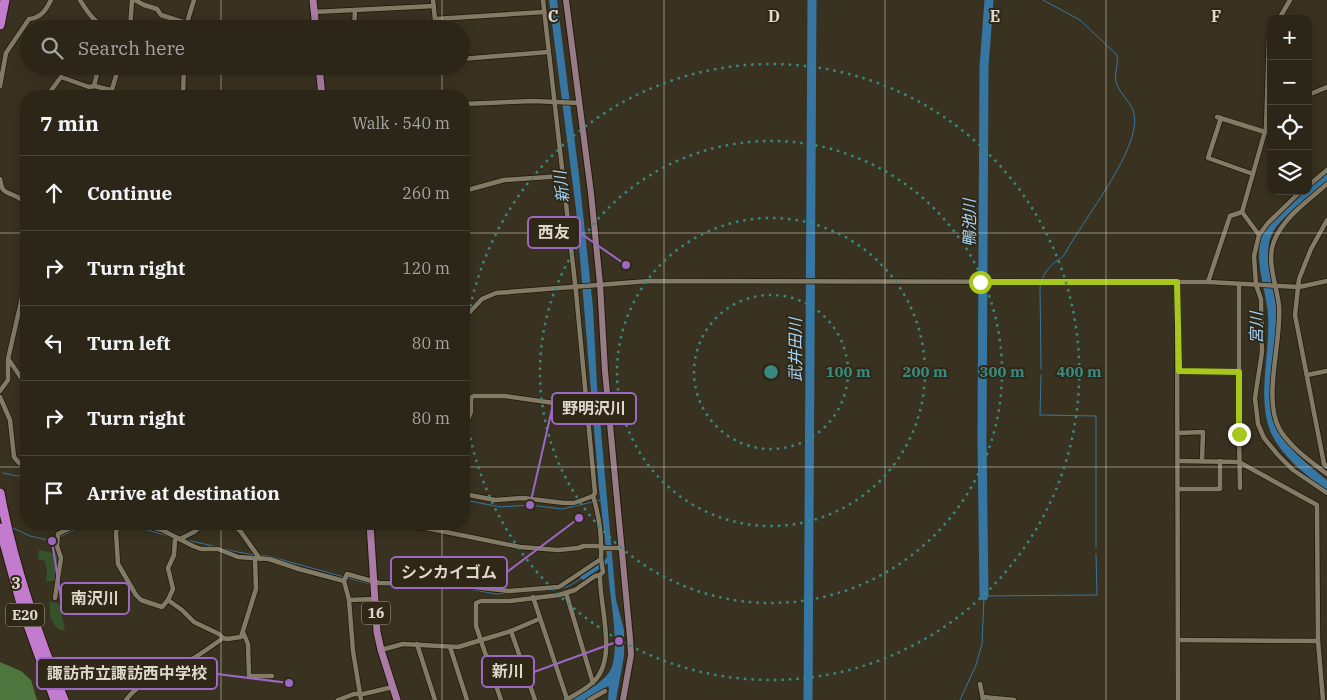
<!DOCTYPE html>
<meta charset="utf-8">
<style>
body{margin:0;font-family:"IBM Plex Serif","Noto Sans JP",serif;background:#332e21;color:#f1f3f6}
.controls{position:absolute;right:15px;top:15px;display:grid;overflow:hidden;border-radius:10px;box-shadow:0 2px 12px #0003}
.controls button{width:45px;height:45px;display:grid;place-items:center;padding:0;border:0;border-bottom:1px solid #474337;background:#2b2618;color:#f1f3f6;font:25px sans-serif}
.stop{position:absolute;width:15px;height:15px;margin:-11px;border:4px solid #a8c71d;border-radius:50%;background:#fff}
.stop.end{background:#a8c71d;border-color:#fff;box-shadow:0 1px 5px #0008}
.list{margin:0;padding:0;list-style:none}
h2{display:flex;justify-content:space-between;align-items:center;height:65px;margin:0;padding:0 20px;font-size:21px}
h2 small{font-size:16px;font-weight:400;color:#a6a5a2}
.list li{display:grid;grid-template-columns:32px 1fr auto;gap:15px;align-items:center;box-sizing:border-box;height:75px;padding:0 20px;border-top:1px solid #474337}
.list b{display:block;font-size:19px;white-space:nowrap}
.list em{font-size:16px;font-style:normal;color:#a6a5a2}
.icon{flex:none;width:28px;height:28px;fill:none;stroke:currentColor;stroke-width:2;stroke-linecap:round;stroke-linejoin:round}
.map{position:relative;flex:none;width:1327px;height:700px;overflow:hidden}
.search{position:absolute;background:#2b2618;box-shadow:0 2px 12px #0003;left:20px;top:20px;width:450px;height:55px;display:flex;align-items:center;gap:12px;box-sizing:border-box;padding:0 18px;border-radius:28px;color:#a6a5a2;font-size:19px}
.panel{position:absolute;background:#2b2618;box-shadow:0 2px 12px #0003;left:20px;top:90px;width:450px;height:440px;border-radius:20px}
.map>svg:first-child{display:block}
</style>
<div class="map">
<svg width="1327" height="700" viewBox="0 0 1327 700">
<rect width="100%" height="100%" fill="#393220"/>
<!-- green -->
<g fill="#35522a">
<path d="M39 550 58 554 55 581H46L47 570 45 561 38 559Z"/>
<path d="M50 602 58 603 60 606 65 630H59C50 621 49 614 50 602Z"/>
</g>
<!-- forest -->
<path fill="#4d753e" d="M0 662 21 671 31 680 37 700H0Z"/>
<!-- water -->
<path fill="#3776a2" d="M549 0H557L579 175 593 308 597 386 616 600 624 630V656L616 700H608L609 688 608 686 584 700H571C583 693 599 685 608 674 624 655 607 589 608 563L583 580 580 577 604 561 607 557 599 489 576 209Z"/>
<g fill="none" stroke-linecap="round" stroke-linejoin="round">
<!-- stream -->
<g stroke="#3776a2" stroke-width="1">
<path d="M1041 369 1040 287C1042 276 1047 269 1055 262 1059 259 1064 257 1066 252 1082 221 1142 148 1134 114 1132 103 1121 95 1117 85 1113 75 1119 65 1117 55L1080 20 1043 0"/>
<path d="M1041 375 1040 415 1096 416V547"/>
<path d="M3 473 17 476 26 473"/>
<path d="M464 500 501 507 530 505 562 509 601 500"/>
<path d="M127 524 172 537"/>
<path d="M13 528 30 536 52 541 55 540"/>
<path d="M58 538 85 524"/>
<path d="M186 540C209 544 231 552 255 555"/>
<path d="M259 555 268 556 344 577"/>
<path d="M348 578 371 584"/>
<path d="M377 585 451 586"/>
<path d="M464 588 496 594 555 590 569 586 582 578"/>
<path d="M960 700 976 665 982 644 984 596 1097 595 1096 554"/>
</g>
<!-- river -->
<g stroke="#3776a2" stroke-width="9">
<path d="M1327 176C1311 190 1274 215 1267 234 1258 257 1269 286 1272 309 1277 347 1260 395 1275 431 1285 453 1308 471 1327 486"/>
<path d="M984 596 982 440 984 67 989 0"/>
<path d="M808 700 812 0"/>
</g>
<defs>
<g id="street">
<path d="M80 0C86 10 97 26 109 29"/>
<path d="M135 0 144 5 157 9 161 15 186 23"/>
<path d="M433 0 436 29"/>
<path d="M314 12 434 6"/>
<path d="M435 19 544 12"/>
<path d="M1279 19 1290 0"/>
<path d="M130 29 132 0"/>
<path d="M185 29 194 0"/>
<path d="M354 29 355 10"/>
<path d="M461 59 548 52"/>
<path d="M0 86 6 53 29 19C41 18 46 10 51 0"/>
<path d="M94 86 111 90"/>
<path d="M50 92 61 77 89 87 94 86 99 66"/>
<path d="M1308 95 1327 87"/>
<path d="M110 96 119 66"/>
<path d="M183 96 184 66"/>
<path d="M464 104 533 101 579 103"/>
<path d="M1217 117 1265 132"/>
<path d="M1221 118 1208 158 1253 174"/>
<path d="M0 179C3 194 3 190 15 196 19 197 23 201 26 203"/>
<path d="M1327 184C1309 200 1285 216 1275 239 1265 260 1277 285 1279 306 1282 342 1262 399 1280 430 1292 449 1310 461 1327 474"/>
<path d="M1308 186 1327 170"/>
<path d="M464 191 504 180 563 176"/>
<path d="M1301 191 1268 223 1259 235 1254 256 1256 285 1261 299 1262 352 1255 398 1258 424 1264 438 1278 455 1293 470 1327 493"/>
<path d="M1242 212 1259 235"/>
<path d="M1327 220 1311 249 1299 279 1295 315 1324 464 1327 467"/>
<path d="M1177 282 1178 700"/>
<path d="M1208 282 1230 216 1242 212 1266 128 1269 39 1271 35"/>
<path d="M1239 284V434L1240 488"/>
<path d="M464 318 482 299 496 293 649 281 1208 282 1299 287 1327 281"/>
<path d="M9 360 26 385"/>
<path d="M1179 371 1239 372"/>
<path d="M1307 375 1327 371"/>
<path d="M0 391 8 380V359L26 280"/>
<path d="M0 397 10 420 14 457 19 463 26 464"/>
<path d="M464 428 471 412V398L473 396H505L554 403 586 405"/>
<path d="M1178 433 1203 432 1202 461"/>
<path d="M1178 461 1239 462 1317 505 1318 641 1323 700"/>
<path d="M1178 489H1220V461"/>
<path d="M464 494 495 500 523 498 564 503H574L593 496"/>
<path d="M118 524 116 533 118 564 136 595 141 600 162 607 168 600 173 589 168 568 174 555 175 540 178 538"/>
<path d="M141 524 162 530 193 546 201 549H218L238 557 269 559 299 569 344 581 347 574 379 583 447 584 509 591 559 587 601 559C602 538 599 515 593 496L595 493 576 292 543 0"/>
<path d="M233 524 241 532 260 559"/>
<path d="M390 524 426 528 520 547 558 550 578 548 584 546H598L604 548H622"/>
<path d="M180 539 194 532 203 524"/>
<path d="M600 575 603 572 601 559"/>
<path d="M344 581 349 600"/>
<path d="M566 593 593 683"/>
<path d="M533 597 567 699"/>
<path d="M55 598 61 558 57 546 58 534 78 524"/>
<path d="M168 600 182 610 194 622 219 634 223 638 227 639 241 637 256 589 255 558"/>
<path d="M511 631 535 700"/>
<path d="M243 632 248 644 249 676H272"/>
<path d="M1178 640 1318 641"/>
<path d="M417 644 435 700"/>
<path d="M450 647 467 700"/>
<path d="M381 650 403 644 458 647 511 631 539 619"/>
<path d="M980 684 983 699"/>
<path d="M983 697 1014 700"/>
<path d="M126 700C138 683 159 677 176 668 193 660 208 649 223 638"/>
<path d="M338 700 354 694H363L393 687"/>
<path d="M361 700 353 651 349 600 374 599"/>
<path d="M501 700 476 626V603L481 601H510L559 595 575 590 595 576 600 575C599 605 619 661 592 683 585 690 574 695 566 700"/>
<path d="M589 700 605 691"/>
</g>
<path id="secondary" d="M566 0 591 193 600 284 605 371 630 638 631 655 623 700"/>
<g id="primary">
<path d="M313 0 316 29"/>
<path d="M319 66 322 96"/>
<path d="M370 524 377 632 381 650 397 700"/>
</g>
<g id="highway">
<path d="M0 25 5 0"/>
<path d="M0 493C13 564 37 633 64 700"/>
<path d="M0 528 23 611 55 700"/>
</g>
</defs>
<!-- street casing -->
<use href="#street" stroke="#211909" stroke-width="6"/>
<!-- secondary casing -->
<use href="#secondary" stroke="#211909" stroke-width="8"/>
<!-- primary casing -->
<use href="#primary" stroke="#211909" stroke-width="9"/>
<!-- highway casing -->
<use href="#highway" stroke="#211909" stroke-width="11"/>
<!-- street -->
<use href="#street" stroke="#847b67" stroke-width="4.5"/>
<!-- secondary -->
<use href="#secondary" stroke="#977b86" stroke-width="6"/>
<!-- primary -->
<use href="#primary" stroke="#aa7ba5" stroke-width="7"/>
<!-- highway -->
<use href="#highway" stroke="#c37bce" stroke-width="9"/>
</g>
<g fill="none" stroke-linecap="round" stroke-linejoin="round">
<!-- route -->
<path stroke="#a8c71d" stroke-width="6" d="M980 282H1177L1179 371 1239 372V434"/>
</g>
<!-- grid -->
<path fill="none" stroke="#ddd8ce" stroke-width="1" stroke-opacity="0.55" d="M221 0V29M442 0V29M664 0V700M885 0V700M1106 0V700M221 66V96M442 66V96M0 233H26M464 233H1327M0 467H26M464 467H1327M221 524V700M442 524V700"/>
<!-- distance rings -->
<g fill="none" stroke="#388a81" stroke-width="2.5" stroke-dasharray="2.5 5">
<circle cx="771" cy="372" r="77"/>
<circle cx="771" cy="372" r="154"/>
<circle cx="771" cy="372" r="231"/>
<path d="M464 351A308 308 0 1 1 464 393"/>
</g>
<g text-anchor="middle" stroke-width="4" stroke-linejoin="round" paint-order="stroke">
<!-- shield labels -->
<g fill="#2f2817" stroke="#a9a397" stroke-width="1">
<rect x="362" y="601.5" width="28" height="23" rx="4"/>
<rect x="6" y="603.5" width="38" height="23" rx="4"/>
</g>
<g font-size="14" font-weight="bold" fill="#ddd8ce">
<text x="376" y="618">16</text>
<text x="25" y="620">E20</text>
</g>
<!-- water labels -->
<g font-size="16" font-style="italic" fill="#a2d4fa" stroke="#2f2817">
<text transform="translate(561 187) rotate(-96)" y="6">新川</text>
<text transform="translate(969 223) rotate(-90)" y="6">鴨池川</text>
<text transform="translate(1256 328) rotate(-90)" y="6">宮川</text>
<text transform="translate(795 350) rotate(-90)" y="6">武井田川</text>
</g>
</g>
<g font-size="16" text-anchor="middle" font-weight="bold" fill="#ddd8ce" stroke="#2f2817" stroke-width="4" stroke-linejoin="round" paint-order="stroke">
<text x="553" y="22">C</text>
<text x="774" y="22">D</text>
<text x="995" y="22">E</text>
<text x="1216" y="22">F</text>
<text x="16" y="589">3</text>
</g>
<circle cx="771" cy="372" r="8" fill="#388a81" stroke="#2f2817" stroke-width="2.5"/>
<g font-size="15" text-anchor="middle" font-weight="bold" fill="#388a81" stroke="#2f2817" stroke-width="4" stroke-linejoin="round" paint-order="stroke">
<text x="848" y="377">100 m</text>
<text x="925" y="377">200 m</text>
<text x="1002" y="377">300 m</text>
<text x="1079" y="377">400 m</text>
</g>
<!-- callouts -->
<path fill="none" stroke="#9d68c4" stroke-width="2" d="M626 265L580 233M530 505L552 409M579 518L507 572M52 541L61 599M619 641L534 672M289 683L217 674"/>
<g fill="#9d68c4" stroke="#2f2817" stroke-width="2">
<circle cx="626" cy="265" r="5"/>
<circle cx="530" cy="505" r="5"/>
<circle cx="579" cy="518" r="5"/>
<circle cx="52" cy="541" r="5"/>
<circle cx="619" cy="641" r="5"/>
<circle cx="289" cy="683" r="5"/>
</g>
<g fill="#2f2817" stroke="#9d68c4" stroke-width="2">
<rect x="528" y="217" width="52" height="31" rx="5"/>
<rect x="552" y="393" width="84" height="31" rx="5"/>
<rect x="391" y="557" width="116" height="31" rx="5"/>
<rect x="61" y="583" width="68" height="31" rx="5"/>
<rect x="482" y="656" width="52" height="31" rx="5"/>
<rect x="37" y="658" width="180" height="31" rx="5"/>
</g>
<g font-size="16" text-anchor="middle" font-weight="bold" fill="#ddd8ce">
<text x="554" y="238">西友</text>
<text x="594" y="414">野明沢川</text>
<text x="449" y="578">シンカイゴム</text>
<text x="95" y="604">南沢川</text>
<text x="508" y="677">新川</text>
<text x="127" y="679">諏訪市立諏訪西中学校</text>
</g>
</svg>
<div class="controls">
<button>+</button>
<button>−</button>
<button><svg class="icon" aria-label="locate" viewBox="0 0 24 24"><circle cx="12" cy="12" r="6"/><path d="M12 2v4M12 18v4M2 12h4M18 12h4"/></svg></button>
<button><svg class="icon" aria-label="layers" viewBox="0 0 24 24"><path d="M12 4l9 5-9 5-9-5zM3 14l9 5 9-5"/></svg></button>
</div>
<div class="stop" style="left:980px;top:282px"></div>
<div class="stop end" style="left:1239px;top:434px"></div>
<div class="search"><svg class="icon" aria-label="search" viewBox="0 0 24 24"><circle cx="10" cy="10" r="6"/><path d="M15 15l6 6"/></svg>Search here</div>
<section class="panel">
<h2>7 min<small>Walk · 540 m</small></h2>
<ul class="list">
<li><svg class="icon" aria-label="ahead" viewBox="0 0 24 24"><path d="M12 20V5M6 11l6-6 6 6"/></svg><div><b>Continue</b></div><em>260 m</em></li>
<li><svg class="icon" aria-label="right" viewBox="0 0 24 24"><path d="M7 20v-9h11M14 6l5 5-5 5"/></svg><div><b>Turn right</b></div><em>120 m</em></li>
<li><svg class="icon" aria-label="left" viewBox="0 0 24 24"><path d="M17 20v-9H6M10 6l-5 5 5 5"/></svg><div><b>Turn left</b></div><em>80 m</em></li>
<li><svg class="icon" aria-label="right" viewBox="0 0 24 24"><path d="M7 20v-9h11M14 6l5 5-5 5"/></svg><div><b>Turn right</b></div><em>80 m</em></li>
<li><svg class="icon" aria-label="arrive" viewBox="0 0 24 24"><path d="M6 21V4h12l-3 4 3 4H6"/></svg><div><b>Arrive at destination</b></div></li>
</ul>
</section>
</div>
